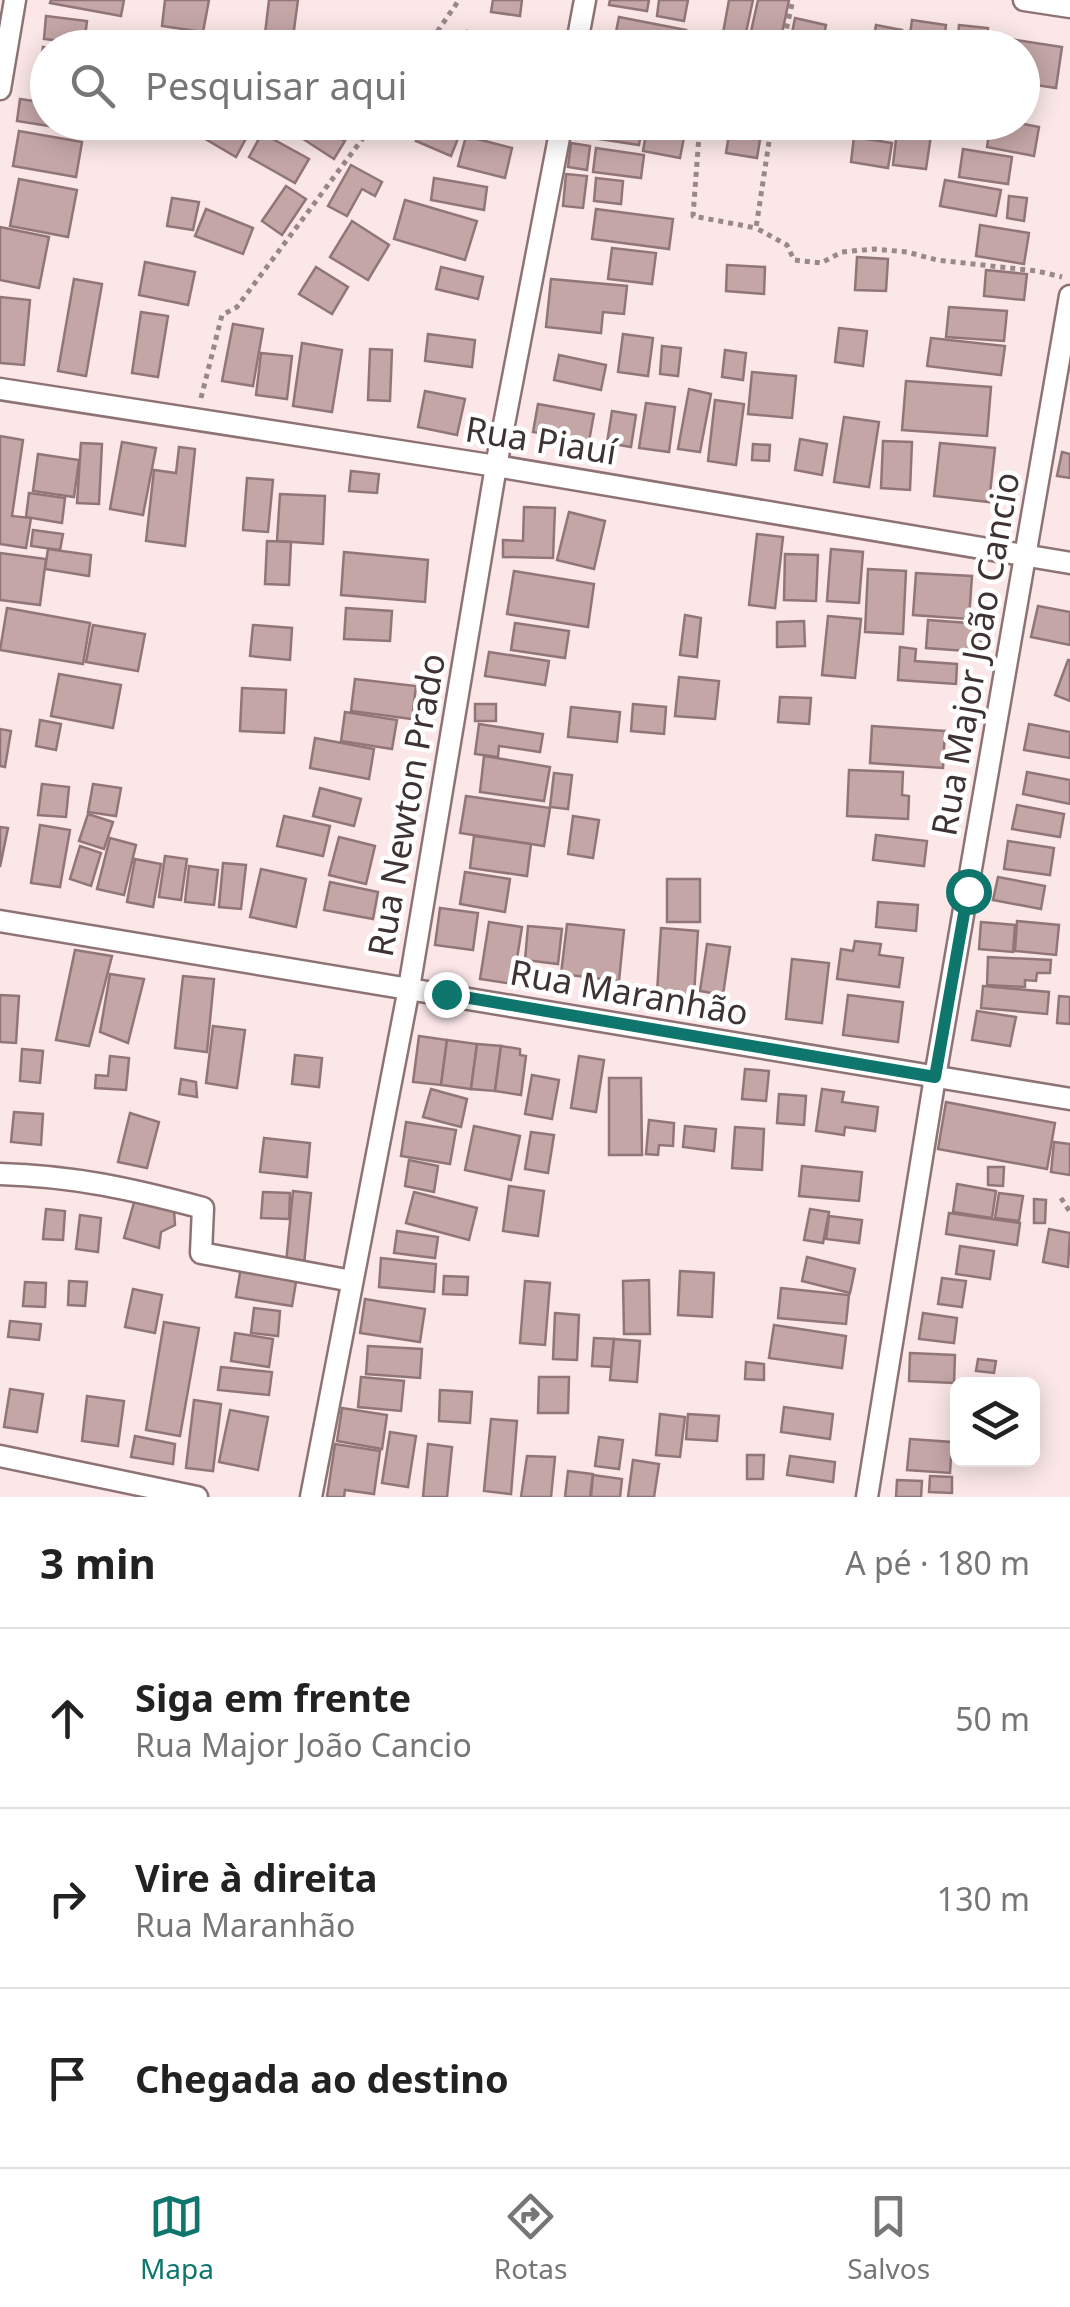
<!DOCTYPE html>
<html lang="pt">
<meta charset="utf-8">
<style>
body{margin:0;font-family:"Noto Sans",sans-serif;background:#f2f2f2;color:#222}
.controls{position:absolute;right:30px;bottom:30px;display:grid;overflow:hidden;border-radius:15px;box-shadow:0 5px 25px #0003}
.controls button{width:90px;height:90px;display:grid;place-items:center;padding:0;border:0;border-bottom:2px solid #e0e0e0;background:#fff;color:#222;font:50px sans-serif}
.stop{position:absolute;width:30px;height:30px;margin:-22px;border:8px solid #0f766e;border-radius:50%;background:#fff}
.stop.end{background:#0f766e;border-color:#fff;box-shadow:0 2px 10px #0008}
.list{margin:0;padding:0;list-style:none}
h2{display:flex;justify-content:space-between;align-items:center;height:130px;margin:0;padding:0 40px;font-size:42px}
h2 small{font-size:32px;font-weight:400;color:#767676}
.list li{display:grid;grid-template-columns:65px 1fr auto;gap:30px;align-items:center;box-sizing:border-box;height:180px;padding:0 40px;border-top:2px solid #e0e0e0}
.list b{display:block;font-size:38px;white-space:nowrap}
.list p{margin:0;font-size:32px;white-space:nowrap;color:#767676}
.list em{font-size:32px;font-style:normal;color:#767676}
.icon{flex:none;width:55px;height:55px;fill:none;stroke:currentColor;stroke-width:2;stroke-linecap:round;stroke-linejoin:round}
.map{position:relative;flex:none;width:1070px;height:1497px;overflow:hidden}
.search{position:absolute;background:#fff;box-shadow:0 5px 25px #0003;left:30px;right:30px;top:30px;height:110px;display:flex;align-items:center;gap:25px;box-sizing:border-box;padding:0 35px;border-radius:55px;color:#767676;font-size:38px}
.sheet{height:670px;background:#fff}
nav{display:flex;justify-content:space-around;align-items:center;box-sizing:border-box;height:140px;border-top:2px solid #e0e0e0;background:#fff;font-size:28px;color:#767676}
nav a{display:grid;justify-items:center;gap:5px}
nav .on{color:#0f766e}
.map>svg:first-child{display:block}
</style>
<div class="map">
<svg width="1070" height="1497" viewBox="0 0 1070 1497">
<rect width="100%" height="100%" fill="#fbe7e8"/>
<!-- building -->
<g fill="#c4a6a7" stroke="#927677" stroke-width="2.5">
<path d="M51 0H124L121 16 50 3Z"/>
<path d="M165 0H209L203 32 162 26Z"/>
<path d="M269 0H298L293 37 265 34Z"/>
<path d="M493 0H522L520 16 491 12Z"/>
<path d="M610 0H649L647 11 609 5Z"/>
<path d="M659 0H688L684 21 657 16Z"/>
<path d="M729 0H753L745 37 723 33Z"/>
<path d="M758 0H789L780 43 750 36Z"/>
<path d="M46 16 87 21 84 44 44 39Z"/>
<path d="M619 17 686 30 683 48 613 47Z"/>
<path d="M795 18 826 25 821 48H789Z"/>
<path d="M912 20 946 25 943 48H908Z"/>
<path d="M876 25 902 30 899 48H872Z"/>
<path d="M959 25 988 28 986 48H957Z"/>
<path d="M467 31 530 41 529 48H465Z"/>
<path d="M1010 39 1062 47 1056 88 1022 83V48H1008Z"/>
<path d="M43 47 52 48H48V72L40 71Z"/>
<path d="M20 99 48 103V122H82L81 131 17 121Z"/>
<path d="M210 122H236L250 131 236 157 202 137Z"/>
<path d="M314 122 345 141 334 159 303 139Z"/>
<path d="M335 122H364L358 135Z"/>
<path d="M424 122H441L461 131 451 156 416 141Z"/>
<path d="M580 122H643L639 145 579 136Z"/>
<path d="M648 122H687L680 158 643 151Z"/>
<path d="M731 122H763L757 158 726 153Z"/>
<path d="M898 122H933L926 169 893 165Z"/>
<path d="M991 122H1014L1039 127 1034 156 987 147Z"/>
<path d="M19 131 82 142 76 177 13 166Z"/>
<path d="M262 133 309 159 295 183 249 157Z"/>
<path d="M466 136 512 148 505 178 458 166Z"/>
<path d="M854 137 892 143 888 168 851 162Z"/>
<path d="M571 143 590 146 587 170 568 167Z"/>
<path d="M596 148 644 155 641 178 593 172Z"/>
<path d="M963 149 1012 157 1008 184 959 177Z"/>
<path d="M351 165 382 182 375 196 362 189 347 216 328 206Z"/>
<path d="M566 174 587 176 583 208 563 206Z"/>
<path d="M434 178 487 187 484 210 431 200Z"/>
<path d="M596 178 623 181 621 204 594 201Z"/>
<path d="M19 179 77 190 68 237 10 226Z"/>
<path d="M945 180 1001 190 996 216 940 206Z"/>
<path d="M286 186 306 199 282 235 262 221Z"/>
<path d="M1009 196 1027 198 1024 221 1007 218Z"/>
<path d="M172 198 199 202 193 230 167 226Z"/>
<path d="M405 200 477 221 465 260 394 239Z"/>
<path d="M206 209 253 228 243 254 195 236Z"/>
<path d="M596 209 673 219 669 249 592 239Z"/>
<path d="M352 221 389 245 368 280 330 257Z"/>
<path d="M980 225 1029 233 1024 264 976 256Z"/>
<path d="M0 227 49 237 39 288 0 280Z"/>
<path d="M612 248 656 253 652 284 608 279Z"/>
<path d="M857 257 888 259 886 291 855 290Z"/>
<path d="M145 262 195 272 188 305 139 295Z"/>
<path d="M727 265 765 267 764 294 726 291Z"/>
<path d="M316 267 348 287 332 314 299 294Z"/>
<path d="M441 267 483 277 478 299 436 289Z"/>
<path d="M986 270 1027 274 1024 300 984 296Z"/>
<path d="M74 279 102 284 86 376 58 371Z"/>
<path d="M551 279 627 286 624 314 603 312 601 333 546 327Z"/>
<path d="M0 297 30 300 24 365 0 363Z"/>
<path d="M949 307 1007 311 1004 341 946 337Z"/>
<path d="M141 312 168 316 158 377 132 373Z"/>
<path d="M233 324 263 329 253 386 222 381Z"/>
<path d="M839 328 867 331 863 366 835 362Z"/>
<path d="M428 334 475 340 472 367 425 361Z"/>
<path d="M623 334 653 338 648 376 618 372Z"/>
<path d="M931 338 1005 346 1001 375 927 366Z"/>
<path d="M302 343 342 350 332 412 293 406Z"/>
<path d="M662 346 681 348 678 376 660 374Z"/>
<path d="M370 349 392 350 390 401 368 400Z"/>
<path d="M725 350 746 353 743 380 722 377Z"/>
<path d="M261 353 292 356 287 399 256 395Z"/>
<path d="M559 355 606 365 601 390 554 380Z"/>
<path d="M752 372 796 376 792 418 748 414Z"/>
<path d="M906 381 991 387 987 436 902 430Z"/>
<path d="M689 389 711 394 700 452 678 449Z"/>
<path d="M425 391 465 399 457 435 418 427Z"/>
<path d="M715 400 744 404 736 465 708 461Z"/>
<path d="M646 403 675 407 669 452 639 448Z"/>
<path d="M538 404 594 414 589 441 533 432Z"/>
<path d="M612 411 636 415 631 447 607 443Z"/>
<path d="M844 417 879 422 869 487 834 482Z"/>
<path d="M0 436 23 440 12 516 31 518 26 548 0 544Z"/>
<path d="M800 439 827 444 822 475 795 470Z"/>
<path d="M883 441 912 442 910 490 881 488Z"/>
<path d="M122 442 156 448 143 515 110 509Z"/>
<path d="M81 443 102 444 99 504 77 503Z"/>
<path d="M940 443 995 448 989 502 934 496Z"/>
<path d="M753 444 770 445 769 461 752 460Z"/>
<path d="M179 447 195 449 185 546 146 541 154 470 176 473Z"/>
<path d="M1062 452 1070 454V478L1057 476Z"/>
<path d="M38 454 79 460 74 497 33 491Z"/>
<path d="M351 471 379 474 377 493 349 491Z"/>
<path d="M247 478 273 480 268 532 243 530Z"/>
<path d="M29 493 65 498 62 523 26 517Z"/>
<path d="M280 494 325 496 323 544 277 541Z"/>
<path d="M524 507 555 508 553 558 503 557V540L523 541Z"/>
<path d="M569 512 605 521 594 569 557 560Z"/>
<path d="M33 530 63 534 60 550 31 546Z"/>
<path d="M757 534 783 537 775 608 749 605Z"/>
<path d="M267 541 291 542 289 585 265 584Z"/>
<path d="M48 549 91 555 89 576 45 569Z"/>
<path d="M831 549 863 552 859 603 827 601Z"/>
<path d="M344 552 428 560 425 602 341 595Z"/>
<path d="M0 553 46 559 40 605 0 600Z"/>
<path d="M785 554 818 555 816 601 784 600Z"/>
<path d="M868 569 906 571 903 634 865 632Z"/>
<path d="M514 571 594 584 588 627 507 614Z"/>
<path d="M916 573 972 576 969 619 913 615Z"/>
<path d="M1038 606 1070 612V645L1031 637Z"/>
<path d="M7 608 90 623 83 664 0 650Z"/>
<path d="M346 608 392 611 390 641 344 639Z"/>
<path d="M685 615 701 618 697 657 680 655Z"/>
<path d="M828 616 861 619 855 678 822 675Z"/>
<path d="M928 620 982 624 980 652 926 648Z"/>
<path d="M804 621 805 646 777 647V622Z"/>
<path d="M515 623 569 631 565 658 511 650Z"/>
<path d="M93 625 145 634 138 671 86 662Z"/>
<path d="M253 625 292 628 290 660 250 656Z"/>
<path d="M900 647 916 649 915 661 957 664 956 684 898 680Z"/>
<path d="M489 652 549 661 545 685 485 676Z"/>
<path d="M1068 660H1070V701L1055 695Z"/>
<path d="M59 674 121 685 113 728 51 716Z"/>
<path d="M679 677 719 681 715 719 675 716Z"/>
<path d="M355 679 416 686 412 719 351 711Z"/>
<path d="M242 688 286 690 284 733 240 731Z"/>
<path d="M780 697 811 698 809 724 778 722Z"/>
<rect x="475" y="704" width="21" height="17"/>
<path d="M633 704 666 707 664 734 631 731Z"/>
<path d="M571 707 620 712 617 742 568 737Z"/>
<path d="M345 712 397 720 392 749 341 741Z"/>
<path d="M40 720 61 724 56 750 36 746Z"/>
<path d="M479 724 543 734 540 752 499 746 498 757 475 754Z"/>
<path d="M1029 724 1070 732V758L1024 750Z"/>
<path d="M872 726 945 731 943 768 870 763Z"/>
<path d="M0 729 11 731 5 767 0 766Z"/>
<path d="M315 738 374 749 369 779 310 768Z"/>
<path d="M484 756 550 767 544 801 480 792Z"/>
<path d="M849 770 903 772 902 795 909 796 908 819 847 816Z"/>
<path d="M1027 772 1070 780V804L1023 794Z"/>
<path d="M554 773 572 775 568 809 550 807Z"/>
<path d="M42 784 69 787 66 817 38 815Z"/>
<path d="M93 784 121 788 116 816 88 812Z"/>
<path d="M320 788 361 799 354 826 313 816Z"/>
<path d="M466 796 550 808 544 846 460 833Z"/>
<path d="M1017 805 1064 814 1060 837 1012 829Z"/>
<path d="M88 814 113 822 104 849 79 841Z"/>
<path d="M284 816 330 826 323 856 277 846Z"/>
<path d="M573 816 599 820 593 858 568 854Z"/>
<path d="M40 825 70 830 60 887 31 883Z"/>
<path d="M0 827 8 828 0 867Z"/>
<path d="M876 835 927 841 924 866 873 860Z"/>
<path d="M474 836 531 844 527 876 470 868Z"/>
<path d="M339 837 375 846 366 884 329 875Z"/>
<path d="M110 838 136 845 124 895 97 889Z"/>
<path d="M1008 841 1054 848 1050 875 1004 869Z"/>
<path d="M80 846 101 853 91 886 70 879Z"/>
<path d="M165 856 187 859 181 900 159 897Z"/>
<path d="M135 859 161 864 153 907 127 902Z"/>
<path d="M223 863 246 865 241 909 219 907Z"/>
<path d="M189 866 218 870 214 905 185 902Z"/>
<path d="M261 869 306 879 296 927 250 917Z"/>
<path d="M465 872 510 879 505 912 460 904Z"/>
<path d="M998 877 1045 886 1041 909 993 900Z"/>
<rect x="667" y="879" width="33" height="43"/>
<path d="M330 882 378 892 373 919 324 910Z"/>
<path d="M878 902 918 905 916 931 876 927Z"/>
<path d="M440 908 478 913 473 950 435 945Z"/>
<path d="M1017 921 1059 925 1056 955 1015 951Z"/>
<path d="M489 922 522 927 513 984 480 979Z"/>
<path d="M981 922 1015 925 1013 952 979 949Z"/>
<path d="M567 924 624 930 619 981 561 974Z"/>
<path d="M528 926 562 929 558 964 525 960Z"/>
<path d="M661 928 698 931 694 995 657 993Z"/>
<path d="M855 941 881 944 879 955 903 958 899 987 837 979 841 949 853 951Z"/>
<path d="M707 944 730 947 723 995 700 991Z"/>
<path d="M75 950 112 956 89 1046 56 1040Z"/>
<path d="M988 957 1051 960 1050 973H1037L1036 981 1025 980V987L987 985Z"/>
<path d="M792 959 829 963 822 1023 786 1019Z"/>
<path d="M110 974 144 979 128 1043 100 1032Z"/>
<path d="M183 976 214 979 207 1052 175 1048Z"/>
<path d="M983 986 1049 992 1047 1014 981 1008Z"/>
<path d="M0 995 19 996 16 1043 0 1042Z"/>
<path d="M848 995 903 1002 898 1042 843 1035Z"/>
<path d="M1059 996 1070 997V1024L1057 1023Z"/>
<path d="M977 1011 1016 1017 1010 1046 972 1040Z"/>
<path d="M213 1026 245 1030 237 1088 206 1083Z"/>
<path d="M419 1036 447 1040 441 1085 413 1082Z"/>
<path d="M447 1040 477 1044 471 1089 441 1085Z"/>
<path d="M477 1044 501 1046 495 1091 471 1089Z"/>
<path d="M501 1046 520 1049V1055L526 1056 521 1095 495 1091Z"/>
<path d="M22 1049 43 1051 40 1083 20 1081Z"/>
<path d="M295 1055 322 1058 319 1087 292 1084Z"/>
<path d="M110 1056 129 1058 126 1090 95 1088 96 1075 108 1076Z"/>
<path d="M579 1056 604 1060 596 1112 571 1108Z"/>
<path d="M745 1069 769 1071 766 1101 742 1099Z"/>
<path d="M532 1075 559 1080 552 1119 525 1114Z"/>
<path d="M609 1078H641L642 1155H609Z"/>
<path d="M181 1079 196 1082 197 1097 179 1094Z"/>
<path d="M431 1089 467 1099 461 1127 423 1117Z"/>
<path d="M822 1089 844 1092 842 1102 878 1107 875 1131 845 1127 844 1135 816 1131Z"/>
<path d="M779 1094 806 1096 804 1125 777 1123Z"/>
<path d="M946 1102 1055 1123 1047 1169 938 1149Z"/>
<path d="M14 1112 43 1114 41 1145 11 1142Z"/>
<path d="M130 1113 159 1122 147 1168 118 1162Z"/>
<path d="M649 1120 674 1123 673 1146 659 1145 658 1155 646 1154Z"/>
<path d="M406 1122 456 1130 450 1164 401 1156Z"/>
<path d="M474 1126 520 1136 511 1180 465 1170Z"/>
<path d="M685 1126 716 1129 714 1151 683 1147Z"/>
<path d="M735 1127 764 1129 762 1170 732 1168Z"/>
<path d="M531 1132 554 1135 548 1173 525 1169Z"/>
<path d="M264 1138 310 1143 307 1177 260 1172Z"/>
<path d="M1054 1142 1070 1144V1175L1051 1172Z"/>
<path d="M409 1160 438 1166 434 1192 405 1186Z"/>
<path d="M802 1166 862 1172 859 1201 799 1196Z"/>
<path d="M988 1167H1004L1003 1186 988 1185Z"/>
<path d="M957 1184 996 1191 992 1218 953 1212Z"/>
<path d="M509 1186 544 1191 538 1236 503 1231Z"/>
<path d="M293 1191 311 1193 304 1265 286 1263Z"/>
<path d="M263 1192 290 1193 289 1219 261 1218Z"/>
<path d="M414 1192 477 1208 469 1240 406 1223Z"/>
<path d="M999 1193 1023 1196 1019 1221 995 1218Z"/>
<path d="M135 1199 174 1210 175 1225 161 1232 159 1248 124 1238Z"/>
<path d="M1034 1199 1046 1200 1045 1223H1034Z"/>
<path d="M46 1209 65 1211 63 1240 43 1239Z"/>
<path d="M810 1209 829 1212 823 1243 804 1240Z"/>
<path d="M949 1213 1020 1223 1017 1245 946 1234Z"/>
<path d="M80 1215 101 1218 98 1252 76 1249Z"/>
<path d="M829 1216 862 1220 859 1243 826 1239Z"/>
<path d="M1049 1229 1070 1233 1068 1267 1043 1262Z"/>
<path d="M397 1231 438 1237 435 1258 394 1253Z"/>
<path d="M960 1246 994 1251 990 1279 956 1274Z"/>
<path d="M807 1257 855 1269 850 1293 802 1281Z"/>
<path d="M381 1258 436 1264 434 1292 379 1287Z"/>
<path d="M241 1267 297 1276 292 1306 236 1297Z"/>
<path d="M680 1271 714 1273 712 1317 678 1315Z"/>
<path d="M444 1276 468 1277 467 1295 443 1294Z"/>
<path d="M942 1278 966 1281 962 1307 938 1304Z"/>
<path d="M649 1280 650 1334H624L623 1281Z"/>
<path d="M69 1281 87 1282 85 1306 68 1305Z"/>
<path d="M525 1281 550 1283 545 1345 520 1343Z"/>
<path d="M25 1282 46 1283 45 1307 23 1306Z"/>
<path d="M781 1288 849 1295 846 1324 778 1318Z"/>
<path d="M133 1289 162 1295 155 1333 125 1327Z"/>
<path d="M365 1299 425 1309 420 1342 360 1333Z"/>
<path d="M254 1308 280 1311 278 1336 251 1333Z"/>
<path d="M555 1313 579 1315 577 1360 553 1359Z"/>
<path d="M923 1313 957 1318 954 1343 919 1339Z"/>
<path d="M10 1321 41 1324 39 1340 8 1337Z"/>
<path d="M164 1322 199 1328 180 1436 146 1430Z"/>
<path d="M774 1325 846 1336 842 1368 769 1358Z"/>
<path d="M235 1333 273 1339 269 1367 231 1361Z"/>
<path d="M594 1338 614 1339 611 1367 592 1366Z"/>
<path d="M614 1339 640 1341 637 1382 610 1380Z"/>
<path d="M368 1346 422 1349 420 1378 366 1374Z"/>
<path d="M910 1353 955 1355 954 1383 909 1381Z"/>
<path d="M978 1359 996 1361 994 1373 976 1371Z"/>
<path d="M746 1362 764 1364V1380L745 1379Z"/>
<path d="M221 1367 272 1372 269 1395 218 1390Z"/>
<path d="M361 1377 404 1381 401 1411 358 1407Z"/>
<path d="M539 1377H569L568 1413H538Z"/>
<path d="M10 1389 43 1394 37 1432 4 1427Z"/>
<path d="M440 1390 472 1392 470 1423 439 1421Z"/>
<path d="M87 1396 124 1401 118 1446 82 1441Z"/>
<path d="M194 1400 221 1404 213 1471 186 1468Z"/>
<path d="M784 1407 833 1414 830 1439 781 1432Z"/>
<path d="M342 1408 387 1415 382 1449 337 1441Z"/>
<path d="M230 1410 268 1417 258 1470 219 1462Z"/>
<path d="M660 1414 685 1417 680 1457 656 1455Z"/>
<path d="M688 1414 719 1416 717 1441 686 1439Z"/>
<path d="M491 1419 517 1421 511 1494 484 1491Z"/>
<path d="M390 1432 416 1436 408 1487 382 1483Z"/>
<path d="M135 1436 175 1444 173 1464 131 1457Z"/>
<path d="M599 1437 623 1440 619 1469 595 1466Z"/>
<path d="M910 1439 952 1442 950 1473 907 1470Z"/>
<path d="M335 1444 380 1451 374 1494 345 1490 344 1497H327Z"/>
<path d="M428 1444 452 1447 447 1497H423Z"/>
<path d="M747 1455H764L763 1479H747Z"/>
<path d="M527 1456 555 1457 551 1497H521Z"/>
<path d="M790 1456 835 1462 833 1482 787 1475Z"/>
<path d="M633 1460 659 1464 654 1497H628Z"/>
<path d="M568 1471 593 1474 590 1497H565Z"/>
<path d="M593 1475 622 1479 620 1497H591Z"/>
<path d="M930 1476 952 1477V1493L929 1492Z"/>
<path d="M897 1480 922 1481 921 1497H896Z"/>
</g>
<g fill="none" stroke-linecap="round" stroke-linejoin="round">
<defs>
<g id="minor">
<path d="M1024 0 1070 7"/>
<path d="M576 48 585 0"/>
<path d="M0 89 15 0"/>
<path d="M0 389 496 466 1070 563"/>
<path d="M0 921 1070 1099"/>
<path d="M0 1174C74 1176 132 1189 203 1208L201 1253 352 1281"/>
<path d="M0 1456 197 1497"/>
<path d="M311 1497 409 988 496 466 562 122"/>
<path d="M867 1497 935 1077 1070 296"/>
</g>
</defs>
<!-- minor casing -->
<use href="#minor" stroke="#8f7374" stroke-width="25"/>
<!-- path -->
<g stroke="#988889" stroke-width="5" stroke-dasharray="5 5" stroke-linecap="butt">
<path d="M426 48 459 0"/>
<path d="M782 48 793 0"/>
<path d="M700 122 693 216 756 228"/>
<path d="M772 122 756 228 787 245 794 260 821 263 842 252 874 249 907 252 937 260 1037 271 1062 277"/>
<path d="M201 398 222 315 237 307 375 122"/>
<path d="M1061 1198 1070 1212"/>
</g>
<!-- minor -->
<use href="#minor" stroke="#fff" stroke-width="20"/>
</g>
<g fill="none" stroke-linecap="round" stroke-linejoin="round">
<!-- route -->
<path stroke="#0f766e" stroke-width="12" d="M446 994 935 1077 968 891"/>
</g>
<g text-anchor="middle" stroke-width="9" stroke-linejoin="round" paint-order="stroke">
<!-- street labels -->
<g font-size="35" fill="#3f3233" stroke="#fff">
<text transform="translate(541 441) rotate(9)" y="12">Rua Piauí</text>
<text transform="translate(976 654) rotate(-80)" y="12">Rua Major João Cancio</text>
<text transform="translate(407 805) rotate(-80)" y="12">Rua Newton Prado</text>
<text transform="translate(629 993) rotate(10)" y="12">Rua Maranhão</text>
</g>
</g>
</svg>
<div class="controls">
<button><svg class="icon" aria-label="layers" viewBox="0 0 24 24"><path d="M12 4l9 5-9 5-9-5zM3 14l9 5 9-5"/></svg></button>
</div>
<div class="stop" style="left:968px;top:891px"></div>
<div class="stop end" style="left:446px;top:994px"></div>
<div class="search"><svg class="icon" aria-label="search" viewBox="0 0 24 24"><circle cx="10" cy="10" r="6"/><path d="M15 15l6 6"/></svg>Pesquisar aqui</div>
</div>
<section class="sheet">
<h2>3 min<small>A pé · 180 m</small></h2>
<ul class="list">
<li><svg class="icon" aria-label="ahead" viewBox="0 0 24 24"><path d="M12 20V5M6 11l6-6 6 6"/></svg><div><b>Siga em frente</b><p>Rua Major João Cancio</p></div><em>50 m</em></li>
<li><svg class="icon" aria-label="right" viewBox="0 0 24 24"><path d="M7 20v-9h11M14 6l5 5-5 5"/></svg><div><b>Vire à direita</b><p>Rua Maranhão</p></div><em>130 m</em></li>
<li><svg class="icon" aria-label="arrive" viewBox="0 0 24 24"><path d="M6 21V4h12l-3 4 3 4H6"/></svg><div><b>Chegada ao destino</b></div></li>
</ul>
</section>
<nav>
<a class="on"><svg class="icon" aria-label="map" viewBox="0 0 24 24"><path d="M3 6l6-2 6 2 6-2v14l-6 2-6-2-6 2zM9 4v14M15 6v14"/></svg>Mapa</a>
<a><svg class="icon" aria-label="directions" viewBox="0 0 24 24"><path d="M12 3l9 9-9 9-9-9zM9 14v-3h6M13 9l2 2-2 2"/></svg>Rotas</a>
<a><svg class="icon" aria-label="saved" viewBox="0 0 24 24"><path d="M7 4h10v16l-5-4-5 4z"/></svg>Salvos</a>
</nav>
